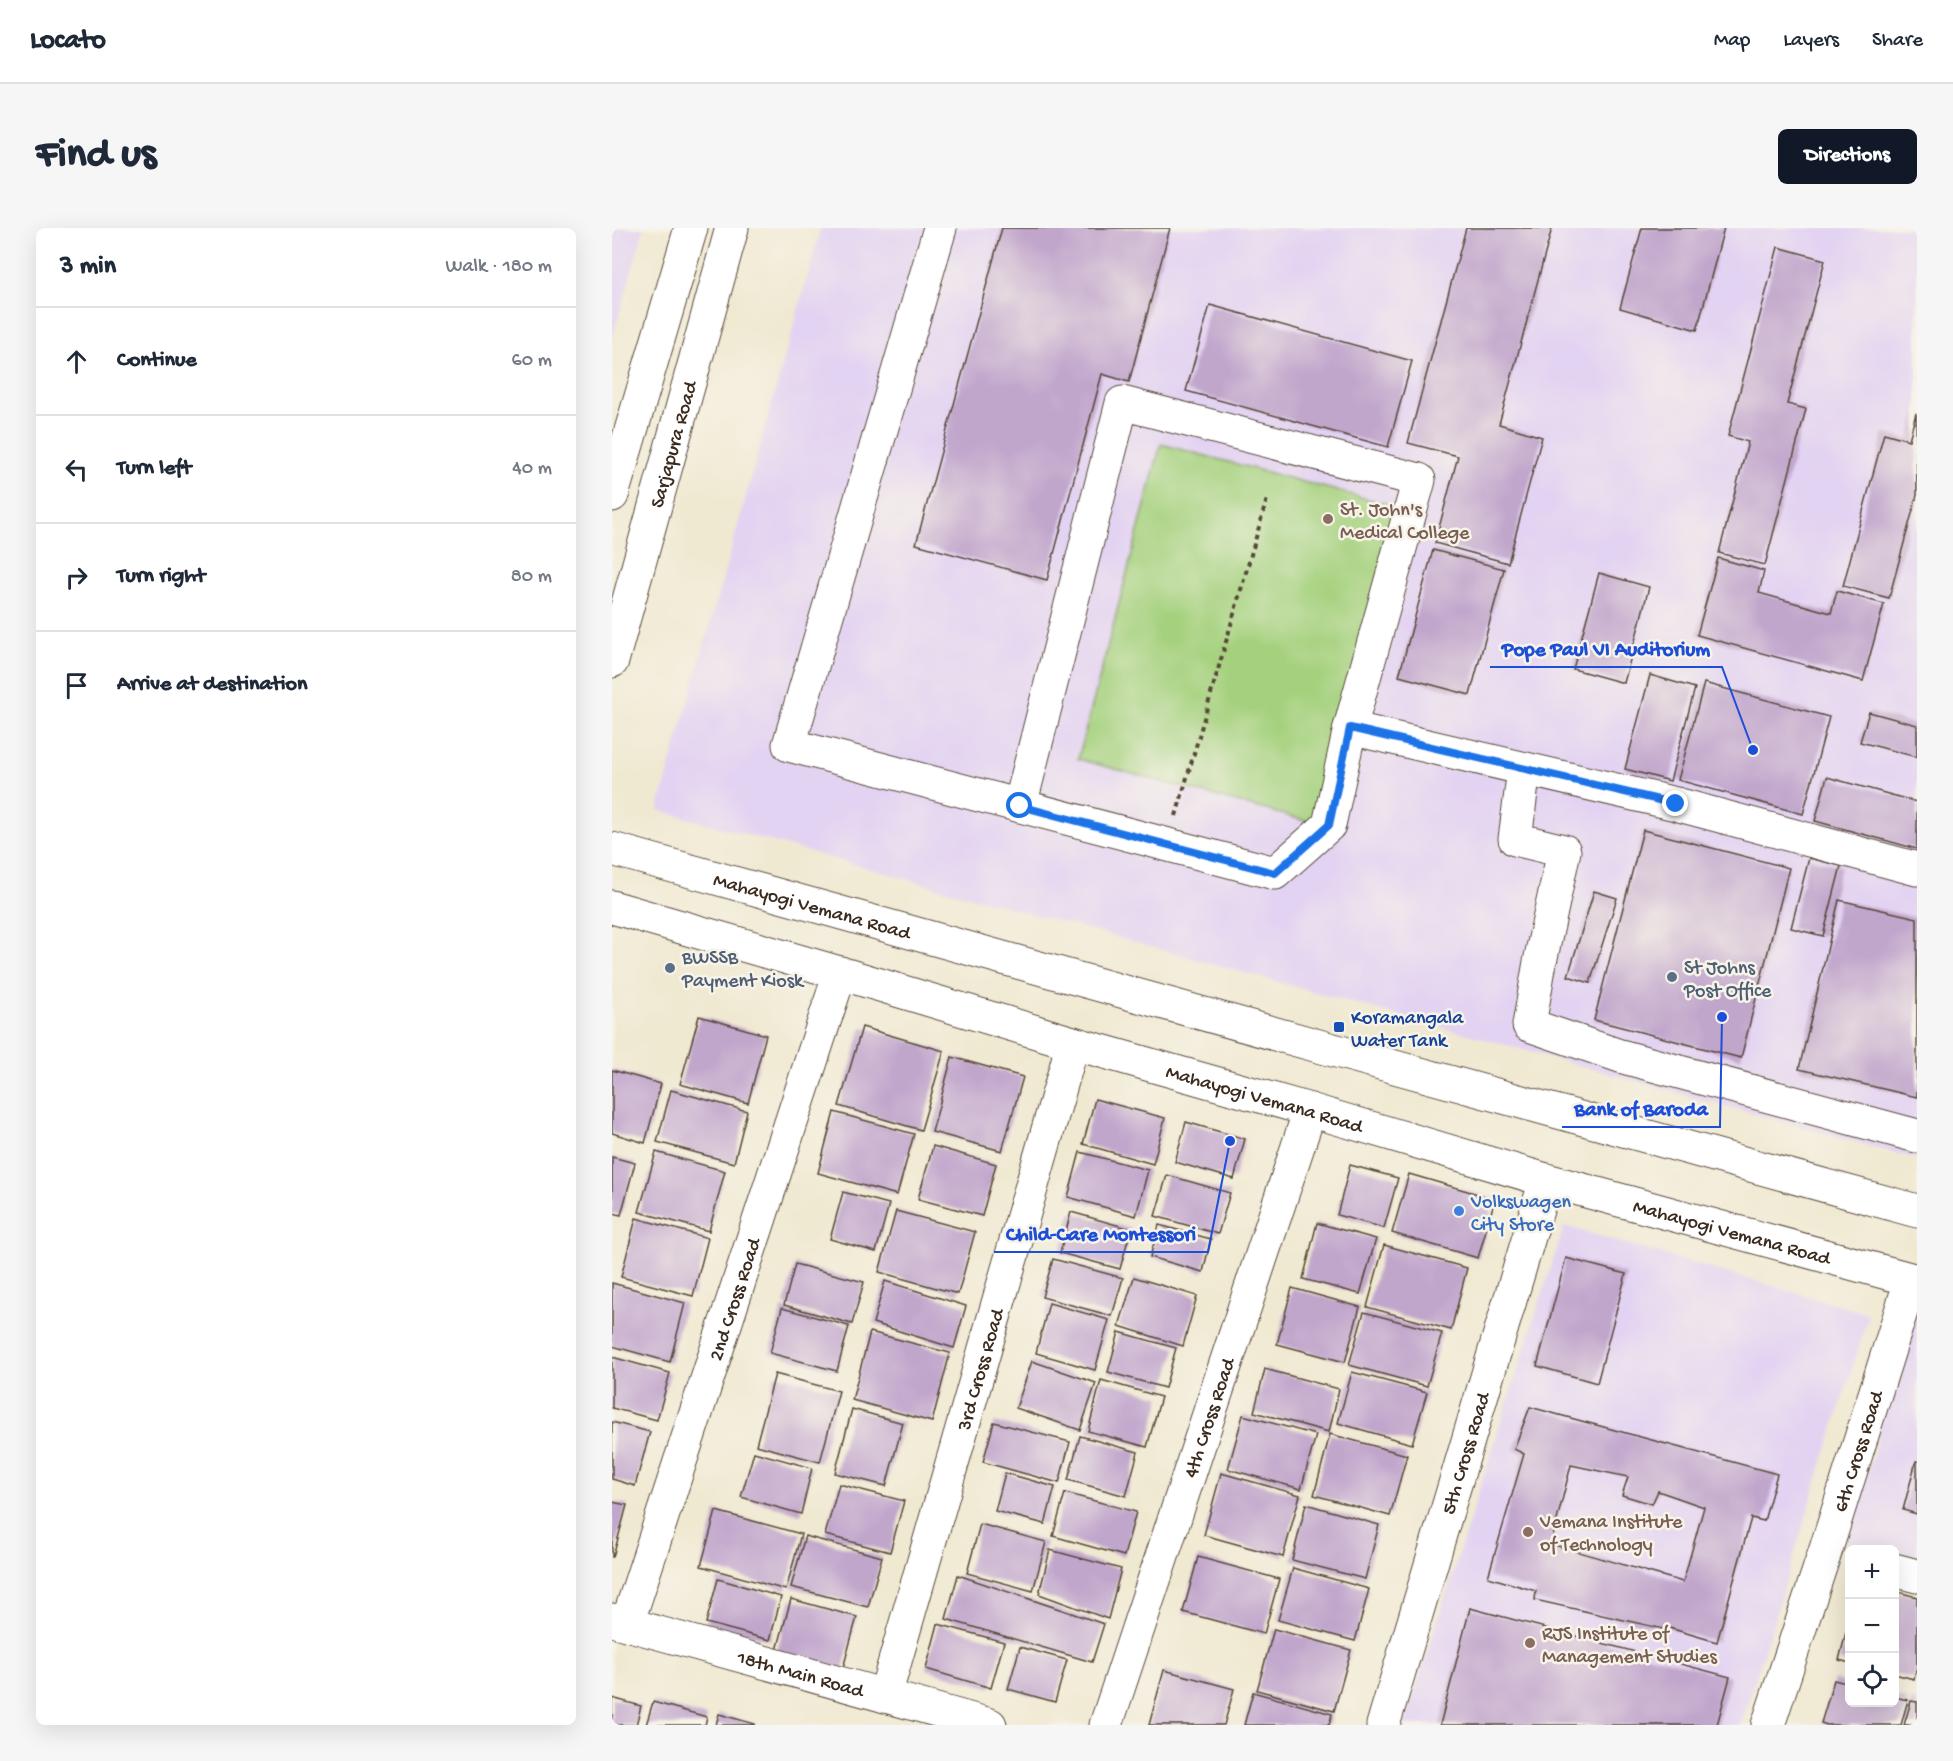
<!DOCTYPE html>
<meta charset="utf-8">
<style>
body{margin:0;font-family:"Gochi Hand",sans-serif;background:#f6f6f7;color:#1f2937}
.controls{position:absolute;right:18px;bottom:18px;display:grid;overflow:hidden;border-radius:9px;box-shadow:0 6px 24px #0002}
.controls button{width:54px;height:54px;display:grid;place-items:center;padding:0;border:0;border-bottom:2px solid #e0e1e3;background:#fff;color:#1f2937;font:30px sans-serif}
.stop{position:absolute;width:18px;height:18px;margin:-14px;border:4px solid #1a73e8;border-radius:50%;background:#fff}
.stop.end{background:#1a73e8;border-color:#fff;box-shadow:0 2px 6px #0008}
.list{margin:0;padding:0;list-style:none}
h2{display:flex;justify-content:space-between;align-items:center;height:78px;margin:0;padding:0 24px;font-size:26px}
h2 small{font-size:20px;font-weight:400;color:#747a83}
.list li{display:grid;grid-template-columns:39px 1fr auto;gap:18px;align-items:center;box-sizing:border-box;height:108px;padding:0 24px;border-top:2px solid #e0e1e3}
.list b{display:block;font-size:22px;white-space:nowrap}
.list em{font-size:20px;font-style:normal;color:#747a83}
.icon{flex:none;width:33px;height:33px;fill:none;stroke:currentColor;stroke-width:2;stroke-linecap:round;stroke-linejoin:round}
.map{position:relative;flex:none;width:1305px;height:1497px;overflow:hidden;border-radius:9px}
header{display:flex;align-items:center;gap:36px;box-sizing:border-box;height:84px;padding:0 30px;background:#fff;border-bottom:2px solid #e0e1e3}
header strong{font-size:28px}
nav{display:flex;gap:33px;margin-inline-start:auto;font-size:21px}
.intro{display:flex;align-items:center;justify-content:space-between;box-sizing:border-box;height:144px;padding:0 36px}
h1{margin:0;font-size:42px}
.button{padding:15px 27px;border-radius:9px;background:#111827;color:#fff;font-size:21px;font-weight:700}
main{display:flex;gap:36px;padding:0 36px}
aside{flex:1;background:#fff;border-radius:9px;box-shadow:0 6px 24px #0002}
.map>svg:first-child{display:block}
</style>
<header>
<strong>Locato</strong>
<nav><a>Map</a><a>Layers</a><a>Share</a></nav>
</header>
<div class="intro"><h1>Find us</h1><a class="button">Directions</a></div>
<main>
<aside>
<h2>3 min<small>Walk · 180 m</small></h2>
<ul class="list">
<li><svg class="icon" aria-label="ahead" viewBox="0 0 24 24"><path d="M12 20V5M6 11l6-6 6 6"/></svg><div><b>Continue</b></div><em>60 m</em></li>
<li><svg class="icon" aria-label="left" viewBox="0 0 24 24"><path d="M17 20v-9H6M10 6l-5 5 5 5"/></svg><div><b>Turn left</b></div><em>40 m</em></li>
<li><svg class="icon" aria-label="right" viewBox="0 0 24 24"><path d="M7 20v-9h11M14 6l5 5-5 5"/></svg><div><b>Turn right</b></div><em>80 m</em></li>
<li><svg class="icon" aria-label="arrive" viewBox="0 0 24 24"><path d="M6 21V4h12l-3 4 3 4H6"/></svg><div><b>Arrive at destination</b></div></li>
</ul>
</aside>
<div class="map">
<svg width="1305" height="1497" viewBox="0 0 1305 1497">
<rect width="100%" height="100%" fill="#f7f3e8"/>
<filter id="ink" filterUnits="userSpaceOnUse"><feTurbulence type="fractalNoise" baseFrequency=".0167" numOctaves="2"/><feDisplacementMap in="SourceGraphic" scale="12" xChannelSelector="R" yChannelSelector="G"/><feConvolveMatrix kernelMatrix="1 2 1 2 8 2 1 2 1" color-interpolation-filters="sRGB"/></filter>
<filter id="wash" filterUnits="userSpaceOnUse"><feTurbulence type="fractalNoise" baseFrequency=".008" numOctaves="4" result="noise"/><feDisplacementMap in="SourceGraphic" scale="24" xChannelSelector="R" yChannelSelector="G"/><feGaussianBlur stdDeviation="1.35" result="paint"/><feColorMatrix in="noise" values="0 0 0 0 0 0 0 0 0 0 0 0 0 0 0 0 0 1.4 0 .05"/><feComposite in="paint" operator="in"/></filter>
<g filter="url(#wash)">
<rect width="100%" height="100%" fill="#f0e9d2"/>
<!-- built -->
<g fill="#e3d3f2">
<path d="M0 0H32L0 111Z"/>
<path d="M209 0H1305V931L46 582Z"/>
<path d="M952 998 1257 1086 1129 1497H792Z"/>
<path d="M1303 1075H1305V1339L1283 1333 1282 1322 1243 1321 1235 1319Z"/>
</g>
<!-- green -->
<path fill="#a5d17e" stroke="#707e4e" stroke-width="1.5" d="M549 216 786 279 702 595 466 531Z"/>
<g id="blocks">
<!-- building -->
<g fill="#c1a6cc" fill-rule="evenodd">
<path d="M390 0H558L517 154 490 146 435 352 304 316Z"/>
<path d="M854 0H940L887 196 930 209 896 335 823 315 846 228 796 215Z"/>
<path d="M1030 0H1112L1085 102 1008 80Z"/>
<path d="M1166 19 1213 32 1175 176 1194 181 1153 337 1107 325 1136 214 1116 208Z"/>
<path d="M598 77 800 133 776 219 574 163Z"/>
<path d="M1304 185 1305 267 1277 370 1231 358 1272 205 1297 212Z"/>
<path d="M821 322 892 341 858 467 787 448Z"/>
<path d="M1106 330 1152 343 1147 365 1219 385 1225 363 1272 376 1251 453 1085 407Z"/>
<path d="M987 345 1037 359 1012 455 961 441Z"/>
<path d="M1038 447 1083 460 1058 553 1013 541Z"/>
<path d="M1092 455 1217 489 1191 586 1066 552Z"/>
<path d="M1257 484 1305 497V529L1248 514Z"/>
<path d="M1215 549 1305 574V621L1203 593Z"/>
<path d="M1031 602 1177 640 1129 830 982 792Z"/>
<path d="M1197 630 1229 638 1211 708 1179 700Z"/>
<path d="M982 663 1005 670 978 755 956 748Z"/>
<path d="M1227 672 1305 690V869L1187 841Z"/>
<path d="M87 788 154 807 136 875 68 856Z"/>
<path d="M250 799 332 823 309 902 227 878Z"/>
<path d="M340 829 411 849 390 923 320 904Z"/>
<path d="M0 842 49 856 33 915 0 905Z"/>
<path d="M59 862 135 883 122 935 45 914Z"/>
<path d="M483 871 553 890 541 936 471 916Z"/>
<path d="M222 884 302 906 285 967 206 945Z"/>
<path d="M574 894 633 911 622 951 563 934Z"/>
<path d="M321 918 384 936 370 988 306 971Z"/>
<path d="M44 924 113 943 97 1003 27 984Z"/>
<path d="M468 924 536 942 524 988 456 969Z"/>
<path d="M0 929 23 935 9 987 0 985Z"/>
<path d="M738 937 786 950 772 1000 725 987Z"/>
<path d="M797 946 883 971 866 1030 780 1005Z"/>
<path d="M555 947 618 965 606 1006 543 988Z"/>
<path d="M231 964 277 976 264 1024 218 1011Z"/>
<path d="M284 983 363 1004 346 1066 267 1044Z"/>
<path d="M459 984 519 1001 508 1041 448 1025Z"/>
<path d="M24 990 96 1010 81 1068 9 1049Z"/>
<path d="M705 995 764 1011 748 1066 691 1051Z"/>
<path d="M547 997 599 1011 591 1044 538 1029Z"/>
<path d="M772 1017 855 1040 839 1102 755 1079Z"/>
<path d="M954 1030 1014 1046 985 1155 925 1138Z"/>
<path d="M441 1031 511 1050 500 1088 430 1069Z"/>
<path d="M183 1036 252 1054 240 1096 172 1077Z"/>
<path d="M522 1049 585 1068 571 1118 507 1098Z"/>
<path d="M273 1053 354 1078 342 1120 261 1095Z"/>
<path d="M0 1055 73 1075 58 1134 0 1118Z"/>
<path d="M680 1060 748 1079 733 1134 665 1116Z"/>
<path d="M437 1075 497 1092 483 1142 424 1125Z"/>
<path d="M170 1080 237 1098 225 1143 158 1125Z"/>
<path d="M752 1084 830 1105 815 1158 737 1137Z"/>
<path d="M258 1104 338 1125 320 1194 240 1172Z"/>
<path d="M507 1104 564 1120 553 1160 496 1144Z"/>
<path d="M0 1129 58 1145 45 1192 0 1180Z"/>
<path d="M420 1133 484 1155 468 1202 404 1180Z"/>
<path d="M653 1141 727 1161 717 1204 642 1184Z"/>
<path d="M740 1144 815 1164 800 1216 726 1195Z"/>
<path d="M163 1146 227 1163 208 1234 144 1217Z"/>
<path d="M489 1152 549 1169 535 1219 476 1203Z"/>
<path d="M918 1179 1165 1246 1152 1293 1139 1290 1105 1414 1057 1400 1056 1402 923 1372 924 1363 876 1349 912 1226 902 1221ZM959 1237 1016 1249 1010 1267 1040 1276 1046 1263 1092 1279 1071 1354 939 1316Z"/>
<path d="M240 1181 291 1195 274 1258 223 1245Z"/>
<path d="M631 1187 704 1207 689 1261 616 1241Z"/>
<path d="M0 1194 38 1204 23 1258 0 1251Z"/>
<path d="M382 1194 458 1214 447 1255 371 1234Z"/>
<path d="M718 1206 795 1227 778 1288 702 1267Z"/>
<path d="M468 1208 526 1224 514 1268 456 1252Z"/>
<path d="M142 1224 200 1240 189 1286 129 1269Z"/>
<path d="M1304 1233H1305V1286L1291 1282Z"/>
<path d="M393 1245 443 1259 433 1296 383 1283Z"/>
<path d="M609 1245 688 1267 671 1329 592 1307Z"/>
<path d="M227 1256 292 1273 278 1324 213 1307Z"/>
<path d="M453 1265 524 1284 512 1328 441 1308Z"/>
<path d="M0 1274 15 1277 1 1329H0Z"/>
<path d="M694 1276 767 1297 753 1351 680 1332Z"/>
<path d="M104 1283 189 1306 174 1362 89 1338Z"/>
<path d="M368 1296 434 1314 421 1363 355 1345Z"/>
<path d="M193 1308 270 1329 256 1379 179 1359Z"/>
<path d="M438 1322 509 1341 496 1391 427 1366Z"/>
<path d="M586 1329 667 1351 652 1406 571 1384Z"/>
<path d="M681 1340 757 1361 743 1413 666 1392Z"/>
<path d="M346 1347 492 1396 480 1434 334 1391Z"/>
<path d="M106 1351 169 1369 158 1412 94 1395Z"/>
<path d="M1282 1363 1305 1369V1439L1302 1451 1282 1446Z"/>
<path d="M179 1371 245 1389 230 1444 164 1426Z"/>
<path d="M858 1380 1118 1449 1105 1497H828Z"/>
<path d="M1237 1393 1238 1394V1435L1227 1432Z"/>
<path d="M326 1396 392 1414 379 1460 314 1441Z"/>
<path d="M662 1401 739 1422 722 1483 645 1462Z"/>
<path d="M408 1419 455 1432 443 1474 396 1461Z"/>
<path d="M552 1442 622 1461 612 1497H537Z"/>
<path d="M1222 1452 1238 1456V1474H1282V1469L1296 1472 1289 1497H1215L1209 1495Z"/>
<path d="M641 1464 720 1486 717 1497H632Z"/>
<path d="M0 1470 29 1478 24 1497H0Z"/>
<path d="M1299 1473 1305 1474V1497H1292Z"/>
<path d="M41 1474 95 1489 93 1497H34Z"/>
<path d="M107 1486 143 1496V1497H104Z"/>
</g>
</g>
</g>
<g filter="url(#ink)">
<use href="#blocks" fill-opacity="0" stroke="#564739" stroke-width="1.5"/>
<g fill="none" stroke-linecap="round" stroke-linejoin="round">
<defs>
<g id="minor">
<path d="M328 0 177 517C339 560 501 603 663 645L717 597 738 500 807 252 510 175 408 578"/>
<path d="M738 500 1064 576 1305 641"/>
<path d="M912 541 903 611 952 623 928 734 917 797 1008 828 1305 908"/>
<path d="M1282 1342 1305 1348"/>
<path id="s1" d="M0 1392 378 1497"/>
<path id="s2" d="M15 1396 228 745"/>
<path id="s3" d="M273 1468 461 815"/>
<path id="s4" d="M494 1497 698 882"/>
<path id="s5" d="M771 1497 934 952"/>
<path id="s6" d="M1156 1497 1214 1321 1299 1052"/>
</g>
<g id="major">
<path d="M0 267 79 0"/>
<path id="s7" d="M0 433 120 0"/>
<path id="s8" d="M0 621 703 817 1305 983"/>
<path id="s9" d="M0 679 228 745 461 815 698 882 934 952 1305 1053"/>
</g>
</defs>
<!-- minor casing -->
<use href="#minor" stroke="#564739" stroke-width="35"/>
<!-- major casing -->
<use href="#major" stroke="#564739" stroke-width="35"/>
<!-- path -->
<path stroke="#564739" stroke-width="4" stroke-dasharray="4.5 4.5" stroke-linecap="butt" d="M564 588 655 271"/>
<!-- minor -->
<use href="#minor" stroke="#fff" stroke-width="33"/>
<!-- major -->
<use href="#major" stroke="#fff" stroke-width="33"/>
</g>
</g>
<g fill="none" stroke-linecap="round" stroke-linejoin="round" filter="url(#ink)">
<!-- route -->
<path stroke="#1a73e8" stroke-width="8" d="M408 578 663 645 717 597 738 500 1064 576"/>
</g>
<!-- markers -->
<g fill="#8d6e63" stroke="#f7f3e8" stroke-width="2">
<circle cx="716" cy="291" r="6"/>
<circle cx="916" cy="1304" r="6"/>
<circle cx="918" cy="1415" r="6"/>
</g>
<g fill="#5c6f8a" stroke="#f7f3e8" stroke-width="2">
<circle cx="58" cy="740" r="6"/>
<circle cx="1060" cy="749" r="6"/>
</g>
<rect fill="#1a4fb4" stroke="#f7f3e8" stroke-width="2" x="721" y="793" width="12" height="12" rx="3"/>
<circle fill="#3f7fe0" stroke="#f7f3e8" stroke-width="2" cx="847" cy="983" r="6"/>
<g text-anchor="middle" stroke-width="5" stroke-linejoin="round" paint-order="stroke">
<!-- street labels -->
<g font-size="20" fill="#3b2a1e" stroke="#f7f3e8">
<text dy="7" stroke="none"><textPath href="#s7" startOffset="225">Sarjapura Road</textPath></text>
<text dy="7" stroke="none"><textPath href="#s8" startOffset="208">Mahayogi Vemana Road</textPath></text>
<text dy="7" stroke="none"><textPath href="#s9" startOffset="680">Mahayogi Vemana Road</textPath></text>
<text dy="7" stroke="none"><textPath href="#s9" startOffset="1166">Mahayogi Vemana Road</textPath></text>
<text dy="7" stroke="none"><textPath href="#s2" startOffset="342">2nd Cross Road</textPath></text>
<text dy="7" stroke="none"><textPath href="#s3" startOffset="340">3rd Cross Road</textPath></text>
<text dy="7" stroke="none"><textPath href="#s4" startOffset="324">4th Cross Road</textPath></text>
<text dy="7" stroke="none"><textPath href="#s6" startOffset="288">6th Cross Road</textPath></text>
<text dy="7" stroke="none"><textPath href="#s5" startOffset="284">5th Cross Road</textPath></text>
<text dy="7" stroke="none"><textPath href="#s1" startOffset="196">18th Main Road</textPath></text>
</g>
<!-- education labels -->
<g font-size="20" fill="#785e54" stroke="#f7f3e8" text-anchor="start">
<text x="728" y="287">St. John's<tspan x="728" dy="23">Medical College</tspan></text>
<text x="928" y="1299">Vemana Institute<tspan x="928" dy="23">of Technology</tspan></text>
<text x="930" y="1411">RJS Institute of<tspan x="930" dy="23">Management Studies</tspan></text>
</g>
<!-- service labels -->
<g font-size="20" fill="#4e5e75" stroke="#f7f3e8" text-anchor="start">
<text x="70" y="735">BWSSB<tspan x="70" dy="23">Payment Kiosk</tspan></text>
<text x="1072" y="745">St Johns<tspan x="1072" dy="23">Post Office</tspan></text>
</g>
<!-- transit labels -->
<g font-size="20" fill="#164399" stroke="#f7f3e8" text-anchor="start">
<text x="739" y="795">Koramangala<tspan x="739" dy="23">Water Tank</tspan></text>
</g>
<!-- shop labels -->
<g font-size="20" fill="#366cbe" stroke="#f7f3e8" text-anchor="start">
<text x="859" y="979">Volkswagen<tspan x="859" dy="23">City Store</tspan></text>
</g>
</g>
<!-- callouts -->
<path fill="none" stroke="#1d4ed8" stroke-width="2" d="M1141 522L1110 439H878M1110 789L1108 899H950M618 913L596 1024H382"/>
<g fill="#1d4ed8" stroke="#f7f3e8" stroke-width="2">
<circle cx="1141" cy="522" r="6"/>
<circle cx="1110" cy="789" r="6"/>
<circle cx="618" cy="913" r="6"/>
</g>
<g font-size="21" text-anchor="middle" font-weight="bold" fill="#1d4ed8" stroke="#f7f3e8" stroke-width="5" stroke-linejoin="round" paint-order="stroke">
<text x="994" y="427">Pope Paul VI Auditorium</text>
<text x="1029" y="887">Bank of Baroda</text>
<text x="489" y="1012">Child-Care Montessori</text>
</g>
</svg>
<div class="controls">
<button>+</button>
<button>−</button>
<button><svg class="icon" aria-label="locate" viewBox="0 0 24 24"><circle cx="12" cy="12" r="6"/><path d="M12 2v4M12 18v4M2 12h4M18 12h4"/></svg></button>
</div>
<div class="stop" style="left:408px;top:578px"></div>
<div class="stop end" style="left:1064px;top:576px"></div>
</div>
</main>
